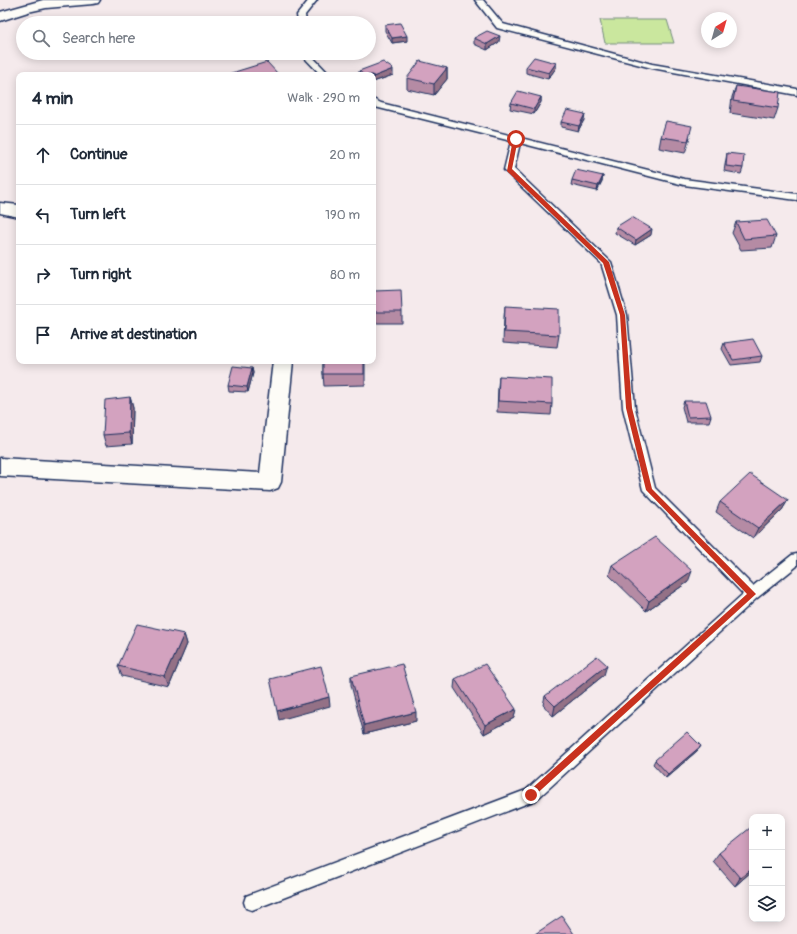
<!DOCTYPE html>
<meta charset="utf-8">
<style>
body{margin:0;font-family:Pangolin,sans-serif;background:#f6f6f7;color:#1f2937}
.controls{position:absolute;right:12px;bottom:12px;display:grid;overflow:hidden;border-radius:8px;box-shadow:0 2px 10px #0003}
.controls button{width:36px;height:36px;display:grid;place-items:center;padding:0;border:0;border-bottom:1px solid #e0e1e3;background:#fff;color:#1f2937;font:20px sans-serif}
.compass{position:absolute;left:701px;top:12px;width:36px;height:36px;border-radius:50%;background:#fff;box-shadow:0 2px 10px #0003;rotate:37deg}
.stop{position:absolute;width:12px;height:12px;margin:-9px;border:3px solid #c8321e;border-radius:50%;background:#fff}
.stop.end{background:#c8321e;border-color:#fff;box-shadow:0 1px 4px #0008}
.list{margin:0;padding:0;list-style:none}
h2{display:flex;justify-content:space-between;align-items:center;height:52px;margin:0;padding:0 16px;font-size:17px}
h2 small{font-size:13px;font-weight:400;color:#747a83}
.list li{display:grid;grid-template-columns:26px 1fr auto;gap:12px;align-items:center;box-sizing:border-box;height:60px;padding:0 16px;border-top:1px solid #e0e1e3}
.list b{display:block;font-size:15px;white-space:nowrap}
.list em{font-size:13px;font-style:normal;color:#747a83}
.icon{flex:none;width:22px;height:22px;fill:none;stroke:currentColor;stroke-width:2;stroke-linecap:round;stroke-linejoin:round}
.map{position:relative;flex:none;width:797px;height:934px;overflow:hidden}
.search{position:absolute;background:#fff;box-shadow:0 2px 10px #0003;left:16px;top:16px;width:360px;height:44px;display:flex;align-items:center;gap:10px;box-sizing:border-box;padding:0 14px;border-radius:22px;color:#747a83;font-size:15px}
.panel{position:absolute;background:#fff;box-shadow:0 2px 10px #0003;left:16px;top:72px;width:360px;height:292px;border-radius:8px}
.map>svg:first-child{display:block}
</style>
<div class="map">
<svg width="797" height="934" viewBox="0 0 797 934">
<rect width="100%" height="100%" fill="#f5eaec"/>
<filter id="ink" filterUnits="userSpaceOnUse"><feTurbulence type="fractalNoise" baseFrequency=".025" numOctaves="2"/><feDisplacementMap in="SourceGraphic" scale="8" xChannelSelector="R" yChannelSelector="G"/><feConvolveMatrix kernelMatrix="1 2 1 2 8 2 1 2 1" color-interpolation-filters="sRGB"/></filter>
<g filter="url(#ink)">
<!-- green -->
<path fill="#cae79e" stroke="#728b7e" d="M600 20H667L674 43H605Z"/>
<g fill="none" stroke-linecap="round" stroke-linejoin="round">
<defs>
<g id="lane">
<path d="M309 0H317L305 15 306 23H298L297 15Z"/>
<path d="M475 0H483L503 24 652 64 797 89V95L652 68 497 28Z"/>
<path d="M300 53H309L330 75H321Z"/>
<path d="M373 99 381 103 684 179 797 194V200L684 185 520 143 514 169 611 262 627 315 635 408 655 488 753 586 792 555 797 554V566L757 598 536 800 252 910 246 908 244 902 246 896 526 790 743 594 643 490 623 408 617 315 601 263 506 172 504 170 511 141 375 107 373 106Z"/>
</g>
<g id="street">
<path d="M43 0H100L98 3 93 4 46 8 28 12 0 21V12Z"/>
<path d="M0 203 19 205V217L0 213Z"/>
<path d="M273 361H293L281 482 278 488 270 491 0 476V458L260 473Z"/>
</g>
</defs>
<!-- lane casing -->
<use href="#lane" stroke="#1b2f5e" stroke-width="3"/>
<!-- street casing -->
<use href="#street" stroke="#1b2f5e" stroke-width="3"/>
<!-- lane -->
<use href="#lane" fill="#fdfcf7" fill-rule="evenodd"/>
<!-- street -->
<use href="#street" fill="#fdfcf7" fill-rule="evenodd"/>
</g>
<!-- wall -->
<g fill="#b58ba4" stroke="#1b2f5e">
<path d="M385 25 407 41 392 43 385 31Z"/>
<path d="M474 38 499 42 487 50 474 44Z"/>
<path d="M556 63V68L548 79 526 73V67Z"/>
<path d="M447 68V79L434 95 407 89V78Z"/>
<path d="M359 71 393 75 373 82V75H359Z"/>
<path d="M736 86 778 108 774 120 730 113 732 97Z"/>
<path d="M541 97V102L534 114 510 109 511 103Z"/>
<path d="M584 120 578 131 561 127V122Z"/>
<path d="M661 137H690L685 153 659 148Z"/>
<path d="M727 153 743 168 741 174 724 171Z"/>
<path d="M603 176 602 181 597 191 571 185 572 180Z"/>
<path d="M736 222 776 236 772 248 741 250 732 233Z"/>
<path d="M616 227 651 235 635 245 615 233Z"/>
<path d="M374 291 402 312V323H374Z"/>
<path d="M505 306 559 335 557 347 503 343 504 317Z"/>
<path d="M724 343 762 356 760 362 731 365 722 349Z"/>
<path d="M323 361H365V385L324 386 323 374Z"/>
<path d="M252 368 253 373 248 392 229 391 228 385Z"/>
<path d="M499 376 552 404 551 415 497 412 498 387Z"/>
<path d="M130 397 133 408 132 444 106 446 103 435Z"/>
<path d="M684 401 711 416 709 422H686L682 407Z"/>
<path d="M788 500 782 510 753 538 716 512 720 502Z"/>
<path d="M612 565 688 582 646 611 609 575Z"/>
<path d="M184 634 187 644 169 687 122 676 118 666Z"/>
<path d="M604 675 553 716 543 705 545 696Z"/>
<path d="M351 676 416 721 364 734 351 685Z"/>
<path d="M455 679 514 718 484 734 454 688Z"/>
<path d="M701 746 698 750 666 778 653 764 655 760Z"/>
<path d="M719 853 752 871 735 886 713 861Z"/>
</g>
<!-- shaded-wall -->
<g fill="#947186" stroke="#1b2f5e">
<path d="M407 36V41L392 43V38Z"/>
<path d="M500 36 499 42 487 50V44Z"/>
<path d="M556 63V68L548 79 549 73Z"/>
<path d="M447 68V79L434 95V84Z"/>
<path d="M393 69V75L373 82V77Z"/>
<path d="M541 97V102L534 114V109Z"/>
<path d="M585 114 584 120 578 131 579 126Z"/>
<path d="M603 176 602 181 597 191 598 186Z"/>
<path d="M652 229 651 235 635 245 636 240Z"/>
<path d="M252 368 253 373 248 392 247 387Z"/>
<path d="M130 397 133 408 132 444 129 433Z"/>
<path d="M788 500 782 510 753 538 758 528Z"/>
<path d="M692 571 688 582 646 611 649 601Z"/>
<path d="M184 634 187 644 169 687 165 677Z"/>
<path d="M607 665 604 675 553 716 555 706Z"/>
<path d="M329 697 330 706 279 720 277 711Z"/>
<path d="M516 709 514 718 484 734 485 725Z"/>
<path d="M416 712V721L364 734V725Z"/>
<path d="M701 746 698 750 666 778 668 774Z"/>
<path d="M752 869V871L735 886 740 878Z"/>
</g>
<!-- building -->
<g fill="#d3a2bf" stroke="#1b2f5e">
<path d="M400 23 407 36 392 38 385 25Z"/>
<path d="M487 31 500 36 487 44 474 38Z"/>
<path d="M534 57 556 63 549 73 526 67Z"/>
<path d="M420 61 447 68 434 84 407 78Z"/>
<path d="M267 62 279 75H225Z"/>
<path d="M383 62 393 69 373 77V75H364L359 71Z"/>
<path d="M736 86 780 92 778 108 733 101Z"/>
<path d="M518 91 541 97 534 109 511 103Z"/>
<path d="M567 110 585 114 579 126 561 122Z"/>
<path d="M666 121 692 126 688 141 661 137Z"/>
<path d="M727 153 744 155 743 168 726 166Z"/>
<path d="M576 170 603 176 598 186 572 180Z"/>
<path d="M632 217 652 229 636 240 616 227Z"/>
<path d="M767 220 776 236 744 239 736 222Z"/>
<path d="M401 290 402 312H374V291Z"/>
<path d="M505 306 559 309V335L504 332Z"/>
<path d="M753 339 762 356 733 360 724 343Z"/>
<rect x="323" y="361" width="41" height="13"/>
<path d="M233 366 252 368 247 387 228 385Z"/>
<path d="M499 376 552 379V404L498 401Z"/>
<path d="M130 397 129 433 103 435 105 400Z"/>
<path d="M684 401H706L711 416 688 417Z"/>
<path d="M750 474 788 500 758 528 720 502Z"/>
<path d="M655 537 692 571 649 601 612 565Z"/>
<path d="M137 624 184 634 165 677 118 666Z"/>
<path d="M597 656 607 665 555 706 545 696Z"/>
<path d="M402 664 416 712 364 725 351 676Z"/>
<path d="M485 664 516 709 485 725 455 679Z"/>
<path d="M321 666 329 697 277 711 270 679Z"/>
<path d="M687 732 701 746 668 774 655 760Z"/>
<path d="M750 828 752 830V869L740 878 719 853Z"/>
<path d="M562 916 574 934H535Z"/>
</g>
</g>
<!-- route -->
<path fill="#c8321e" d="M516 138 518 139 512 169 609 262 625 315 632 408 652 489 756 594 531 799 528 798V792L747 594 646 490 626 408 620 315 603 263 507 171 513 139Z"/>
</svg>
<div class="controls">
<button>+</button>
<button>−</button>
<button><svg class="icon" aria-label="layers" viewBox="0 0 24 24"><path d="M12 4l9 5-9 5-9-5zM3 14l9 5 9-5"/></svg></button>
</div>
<svg class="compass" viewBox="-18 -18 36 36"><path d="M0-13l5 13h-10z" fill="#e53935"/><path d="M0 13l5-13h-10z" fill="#747a83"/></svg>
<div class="stop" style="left:516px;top:139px"></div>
<div class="stop end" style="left:531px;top:795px"></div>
<div class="search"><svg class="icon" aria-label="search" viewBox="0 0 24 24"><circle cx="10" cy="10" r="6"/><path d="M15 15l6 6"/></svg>Search here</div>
<section class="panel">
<h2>4 min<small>Walk · 290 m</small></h2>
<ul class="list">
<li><svg class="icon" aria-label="ahead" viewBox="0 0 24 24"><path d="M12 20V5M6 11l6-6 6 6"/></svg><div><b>Continue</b></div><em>20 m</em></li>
<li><svg class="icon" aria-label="left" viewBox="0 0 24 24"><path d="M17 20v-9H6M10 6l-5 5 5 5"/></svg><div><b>Turn left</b></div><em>190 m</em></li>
<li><svg class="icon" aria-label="right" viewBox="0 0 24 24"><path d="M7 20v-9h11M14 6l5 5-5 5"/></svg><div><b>Turn right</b></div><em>80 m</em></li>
<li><svg class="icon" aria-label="arrive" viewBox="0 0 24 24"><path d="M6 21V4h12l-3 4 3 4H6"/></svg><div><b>Arrive at destination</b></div></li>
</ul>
</section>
</div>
